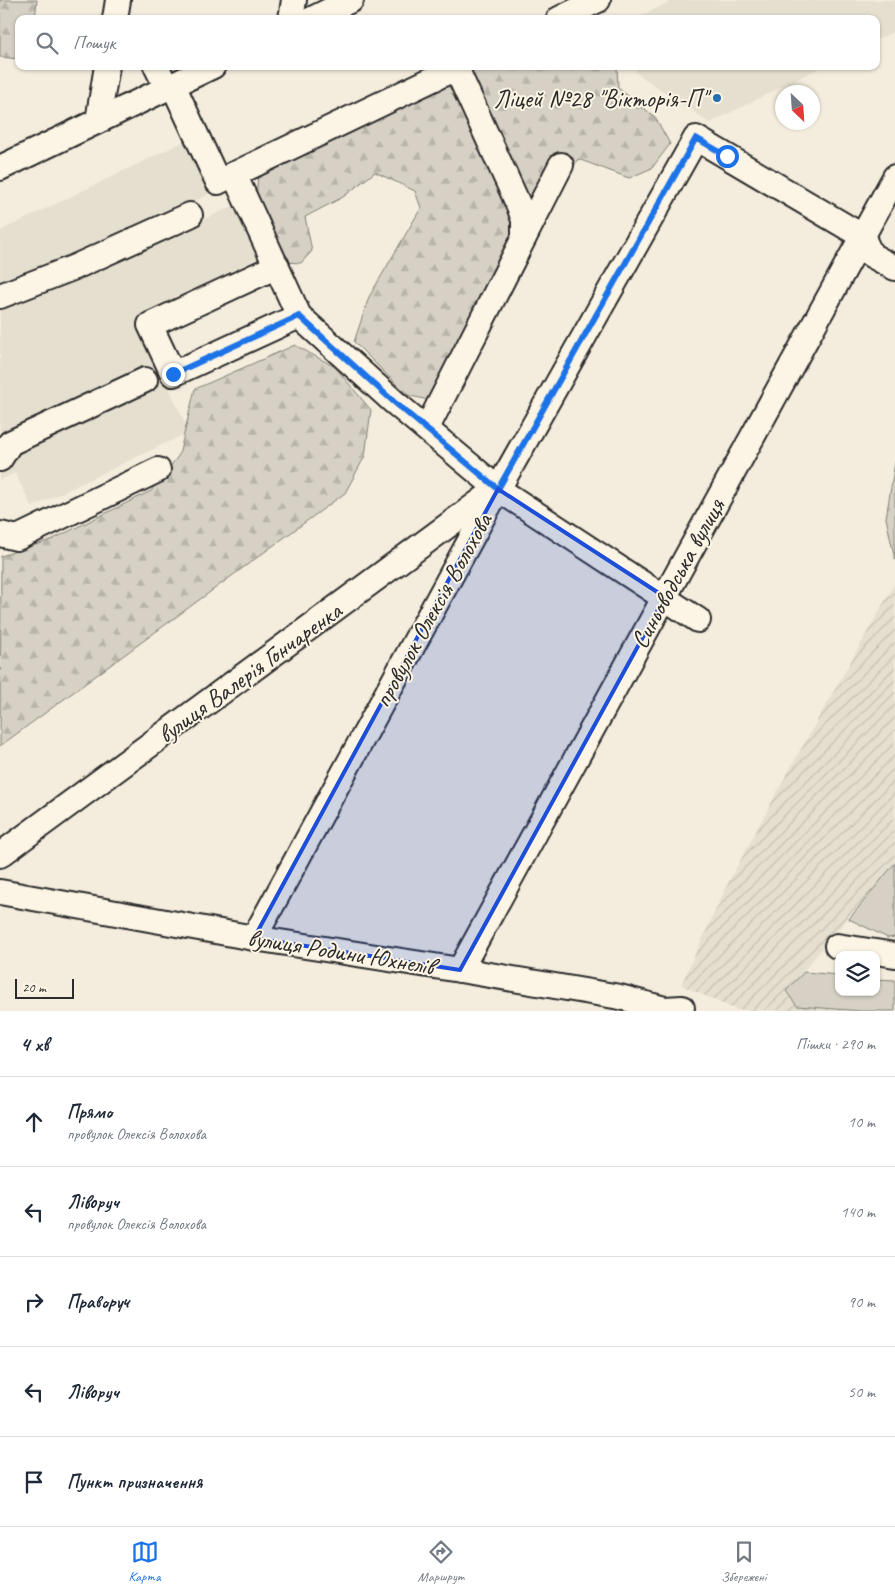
<!DOCTYPE html>
<html lang="uk">
<meta charset="utf-8">
<style>
body{margin:0;font-family:Caveat,sans-serif;background:#f2f2f3;color:#1f2937}
.controls{position:absolute;right:15px;bottom:15px;display:grid;overflow:hidden;border-radius:10px;box-shadow:0 1px 4px #0004}
.controls button{width:45px;height:45px;display:grid;place-items:center;padding:0;border:0;border-bottom:1px solid #e0e1e3;background:#fff;color:#1f2937;font:25px sans-serif}
.compass{position:absolute;left:775px;top:85px;width:45px;height:45px;border-radius:50%;background:#fff;box-shadow:0 1px 4px #0004;rotate:155deg}
.scale{position:absolute;left:15px;bottom:12px;width:59px;box-sizing:border-box;padding-left:5px;border:2px solid #2b2b2b;border-top:0;font-size:14px;line-height:18px;white-space:nowrap;color:#2b2b2b;-webkit-text-stroke:4px #fcf5e5;paint-order:stroke}
.stop{position:absolute;width:15px;height:15px;margin:-11px;border:4px solid #1a73e8;border-radius:50%;background:#fff}
.stop.end{background:#1a73e8;border-color:#fff;box-shadow:0 1px 5px #0008}
.list{margin:0;padding:0;list-style:none}
h2{display:flex;justify-content:space-between;align-items:center;height:65px;margin:0;padding:0 20px;font-size:21px}
h2 small{font-size:16px;font-weight:400;color:#747a83}
.list li{display:grid;grid-template-columns:32px 1fr auto;gap:15px;align-items:center;box-sizing:border-box;height:90px;padding:0 20px;border-top:1px solid #e0e1e3}
.list b{display:block;font-size:19px;white-space:nowrap}
.list p{margin:0;font-size:16px;white-space:nowrap;color:#747a83}
.list em{font-size:16px;font-style:normal;color:#747a83}
.icon{flex:none;width:28px;height:28px;fill:none;stroke:currentColor;stroke-width:2;stroke-linecap:round;stroke-linejoin:round}
.map{position:relative;flex:none;width:895px;height:1011px;overflow:hidden}
.search{position:absolute;background:#fff;box-shadow:0 1px 4px #0004;left:15px;right:15px;top:15px;height:55px;display:flex;align-items:center;gap:12px;box-sizing:border-box;padding:0 18px;border-radius:10px;color:#747a83;font-size:19px}
.sheet{height:515px;background:#fff}
nav{display:flex;justify-content:space-around;align-items:center;box-sizing:border-box;height:70px;border-top:1px solid #e0e1e3;background:#fff;font-size:14px;color:#747a83}
nav a{display:grid;justify-items:center;gap:2px}
nav .on{color:#1a73e8}
.map>svg:first-child{display:block}
</style>
<div class="map">
<svg width="895" height="1011" viewBox="0 0 895 1011">
<defs>
<pattern id="industrial-furrows" width="10" height="10" patternUnits="userSpaceOnUse" patternTransform="scale(1.25)"><rect width="10" height="10" fill="#e5dfd0"/><path d="M-1 1l2-2M0 10L10 0M9 11l2-2" fill="none" stroke="#c5c0b3"/></pattern>
<pattern id="forest-firs" width="22" height="20" patternUnits="userSpaceOnUse" patternTransform="scale(1.25)"><rect width="22" height="20" fill="#d6d1c4"/><path d="M5 1l3.5 6h-7zM16 11l3.5 6h-7z" fill="#b8b4a9"/></pattern>
</defs>
<rect width="100%" height="100%" fill="#f4edde"/>
<filter id="ink" filterUnits="userSpaceOnUse"><feTurbulence type="fractalNoise" baseFrequency=".02" numOctaves="2"/><feDisplacementMap in="SourceGraphic" scale="10" xChannelSelector="R" yChannelSelector="G"/><feConvolveMatrix kernelMatrix="1 2 1 2 8 2 1 2 1" color-interpolation-filters="sRGB"/></filter>
<g filter="url(#ink)">
<!-- built -->
<g fill="#e5dfd0">
<path d="M673 0H895V31L876 40V19H635Z"/>
<path d="M638 66H823L710 123 635 72Z"/>
<path d="M185 141 209 194 192 203 200 221 235 205 258 258 137 317 189 432 32 507 15 473 0 480V231Z"/>
</g>
<!-- industrial -->
<path fill="url(#industrial-furrows)" d="M895 583V863L786 991 797 1006 861 1011 736 1010 681 985 728 883 783 781Z"/>
<!-- green -->
<g fill="#d6d1c4" stroke="#807e78">
<path d="M895 863V937L888 938 849 919Z"/>
<path d="M804 972 839 975V992H876V979L895 980V1011H861L797 1006 786 991Z"/>
</g>
<!-- forest -->
<g fill="url(#forest-firs)" stroke="#807e78">
<path d="M0 0H37L35 19H19V59L0 57Z"/>
<path d="M482 66H617L618 88 655 117 670 144 652 168 629 178 578 159 445 404 407 395 354 342 369 297 421 208 415 191 375 172 343 197 305 217 312 251 301 263 284 262 256 201 258 173 393 111Z"/>
<path d="M295 345 335 367 371 410 365 456 345 493 0 746 1 556 51 540 151 491 179 455 195 389Z"/>
<path d="M895 462V560L886 518Z"/>
</g>
<g fill="none" stroke-linecap="round" stroke-linejoin="round">
<defs>
<g id="minor">
<path d="M115 19 118 0"/>
<path d="M291 19 294 0"/>
<path d="M312 19 351 0"/>
<path d="M559 19 598 0"/>
<path d="M156 66 167 88"/>
<path d="M456 68 519 206 524 220V237"/>
<path d="M173 85 218 182 460 66"/>
<path d="M98 121 107 66"/>
<path d="M0 168 213 66"/>
<path d="M234 174 299 316 394 402 498 489 698 620"/>
<path d="M277 266 150 325 173 374 299 316"/>
<path d="M0 296 75 267 190 215"/>
<path d="M427 428 561 165"/>
<path d="M0 459 10 443 145 380"/>
<path d="M0 534 17 538 158 470"/>
<path d="M0 855 492 493"/>
<path d="M0 892 254 938 460 970 620 997 665 1009 682 1008"/>
<path d="M254 938 498 489 696 138 862 236 871 255 895 268"/>
<path d="M837 946 895 955"/>
<path d="M460 970 895 177"/>
</g>
</defs>
<!-- minor casing -->
<use href="#minor" stroke="#2b2b2b" stroke-width="28"/>
<!-- minor -->
<use href="#minor" stroke="#fcf5e5" stroke-width="24"/>
</g>
</g>
<g fill="none" stroke-linecap="round" stroke-linejoin="round" filter="url(#ink)">
<!-- route -->
<path stroke="#1a73e8" stroke-width="6" d="M173 374 299 316 394 402 498 489 696 138 727 156"/>
</g>
<!-- marked area -->
<path fill="#1d4ed8" fill-opacity="0.2" stroke="#1d4ed8" stroke-width="4" stroke-linejoin="round" d="M498 489 665 597 460 970 254 938Z"/>
<!-- markers -->
<circle fill="#1f6fb2" stroke="#fcf5e5" stroke-width="2" cx="717" cy="98" r="5"/>
<g text-anchor="middle" stroke-width="4" stroke-linejoin="round" paint-order="stroke">
<!-- poi labels -->
<g font-size="25" fill="#2b2b2b" stroke="#fcf5e5" text-anchor="end">
<text x="707" y="107">Ліцей №28 "Вікторія-П"</text>
</g>
<!-- street labels -->
<g font-size="25" fill="#2b2b2b" stroke="#fcf5e5">
<text transform="translate(677 573) rotate(-61)" y="9">Синьоводська вулиця</text>
<text transform="translate(432 610) rotate(-61)" y="9">провулок Олексія Волохова</text>
<text transform="translate(249 672) rotate(-36)" y="9">вулиця Валерія Гончаренка</text>
<text transform="translate(341 951) rotate(9)" y="9">вулиця Родини Юхнелів</text>
</g>
</g>
</svg>
<div class="controls">
<button><svg class="icon" aria-label="layers" viewBox="0 0 24 24"><path d="M12 4l9 5-9 5-9-5zM3 14l9 5 9-5"/></svg></button>
</div>
<svg class="compass" viewBox="-18 -18 36 36"><path d="M0-13l5 13h-10z" fill="#e53935"/><path d="M0 13l5-13h-10z" fill="#747a83"/></svg>
<div class="scale">20 m</div>
<div class="stop" style="left:727px;top:156px"></div>
<div class="stop end" style="left:173px;top:374px"></div>
<div class="search"><svg class="icon" aria-label="search" viewBox="0 0 24 24"><circle cx="10" cy="10" r="6"/><path d="M15 15l6 6"/></svg>Пошук</div>
</div>
<section class="sheet">
<h2>4 хв<small>Пішки · 290 m</small></h2>
<ul class="list">
<li><svg class="icon" aria-label="ahead" viewBox="0 0 24 24"><path d="M12 20V5M6 11l6-6 6 6"/></svg><div><b>Прямо</b><p>провулок Олексія Волохова</p></div><em>10 m</em></li>
<li><svg class="icon" aria-label="left" viewBox="0 0 24 24"><path d="M17 20v-9H6M10 6l-5 5 5 5"/></svg><div><b>Ліворуч</b><p>провулок Олексія Волохова</p></div><em>140 m</em></li>
<li><svg class="icon" aria-label="right" viewBox="0 0 24 24"><path d="M7 20v-9h11M14 6l5 5-5 5"/></svg><div><b>Праворуч</b></div><em>90 m</em></li>
<li><svg class="icon" aria-label="left" viewBox="0 0 24 24"><path d="M17 20v-9H6M10 6l-5 5 5 5"/></svg><div><b>Ліворуч</b></div><em>50 m</em></li>
<li><svg class="icon" aria-label="arrive" viewBox="0 0 24 24"><path d="M6 21V4h12l-3 4 3 4H6"/></svg><div><b>Пункт призначення</b></div></li>
</ul>
</section>
<nav>
<a class="on"><svg class="icon" aria-label="map" viewBox="0 0 24 24"><path d="M3 6l6-2 6 2 6-2v14l-6 2-6-2-6 2zM9 4v14M15 6v14"/></svg>Карта</a>
<a><svg class="icon" aria-label="directions" viewBox="0 0 24 24"><path d="M12 3l9 9-9 9-9-9zM9 14v-3h6M13 9l2 2-2 2"/></svg>Маршрут</a>
<a><svg class="icon" aria-label="saved" viewBox="0 0 24 24"><path d="M7 4h10v16l-5-4-5 4z"/></svg>Збережені</a>
</nav>
